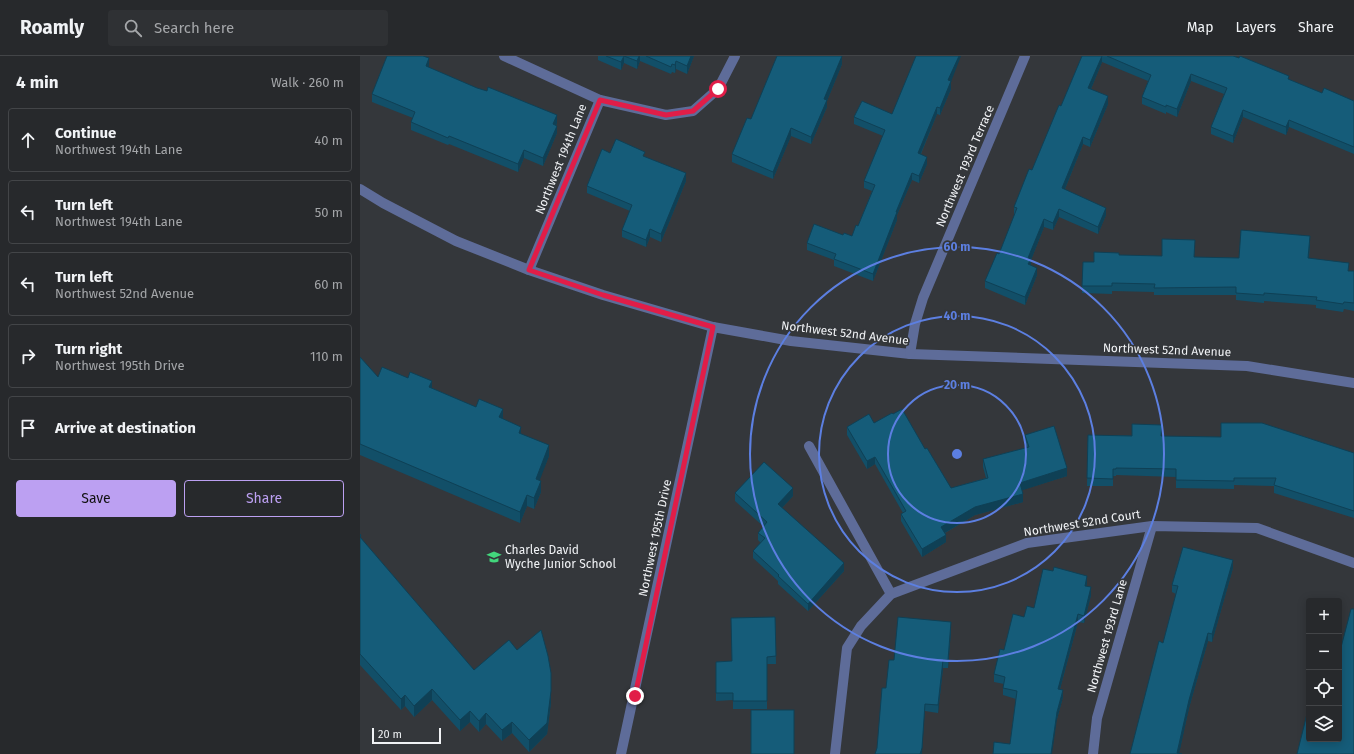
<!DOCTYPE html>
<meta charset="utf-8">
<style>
body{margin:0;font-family:"Fira Sans",sans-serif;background:#2f3134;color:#f1f3f6}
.controls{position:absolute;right:12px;bottom:12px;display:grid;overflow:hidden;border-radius:4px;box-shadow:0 2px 10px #0003}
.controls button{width:36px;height:36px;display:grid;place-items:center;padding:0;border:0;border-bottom:1px solid #434548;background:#27292c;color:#f1f3f6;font:20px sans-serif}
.scale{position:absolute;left:12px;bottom:10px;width:69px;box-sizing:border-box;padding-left:4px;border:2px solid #f0f2f5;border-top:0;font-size:11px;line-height:14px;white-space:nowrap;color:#f0f2f5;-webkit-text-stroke:3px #34373b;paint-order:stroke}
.stop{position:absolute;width:12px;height:12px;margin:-9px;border:3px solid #e11d48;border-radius:50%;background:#fff}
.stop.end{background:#e11d48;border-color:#fff;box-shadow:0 1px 4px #0008}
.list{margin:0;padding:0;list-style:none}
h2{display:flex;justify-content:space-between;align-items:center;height:52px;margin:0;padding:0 16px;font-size:17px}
h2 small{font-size:13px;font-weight:400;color:#a4a6a9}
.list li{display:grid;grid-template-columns:26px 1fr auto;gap:12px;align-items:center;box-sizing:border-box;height:64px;margin:0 8px 8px;padding:0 8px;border:1px solid #434548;border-radius:4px}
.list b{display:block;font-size:15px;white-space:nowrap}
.list p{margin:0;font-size:13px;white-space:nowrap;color:#a4a6a9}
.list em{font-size:13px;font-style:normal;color:#a4a6a9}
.actions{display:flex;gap:8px;padding:12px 16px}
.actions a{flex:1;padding:9px 0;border:1px solid #bca0f2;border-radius:4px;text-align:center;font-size:14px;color:#bca0f2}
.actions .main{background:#bca0f2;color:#111}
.icon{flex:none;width:22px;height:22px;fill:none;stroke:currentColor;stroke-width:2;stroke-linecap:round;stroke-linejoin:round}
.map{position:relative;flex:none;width:994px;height:698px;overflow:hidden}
header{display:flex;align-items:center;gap:24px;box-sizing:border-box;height:56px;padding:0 20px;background:#27292c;border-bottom:1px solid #434548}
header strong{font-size:19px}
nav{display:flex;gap:22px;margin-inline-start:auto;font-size:14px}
.search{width:280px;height:36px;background:#2f3134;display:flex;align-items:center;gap:10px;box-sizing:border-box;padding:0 14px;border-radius:4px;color:#a4a6a9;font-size:15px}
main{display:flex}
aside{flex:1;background:#27292c}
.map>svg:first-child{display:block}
</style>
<header>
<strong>Roamly</strong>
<div class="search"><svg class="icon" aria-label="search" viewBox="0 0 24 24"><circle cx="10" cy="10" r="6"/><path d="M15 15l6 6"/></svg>Search here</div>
<nav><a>Map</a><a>Layers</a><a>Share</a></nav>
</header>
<main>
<aside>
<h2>4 min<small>Walk · 260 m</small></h2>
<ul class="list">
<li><svg class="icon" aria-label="ahead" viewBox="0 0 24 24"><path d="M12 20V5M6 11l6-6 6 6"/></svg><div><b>Continue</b><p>Northwest 194th Lane</p></div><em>40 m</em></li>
<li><svg class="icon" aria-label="left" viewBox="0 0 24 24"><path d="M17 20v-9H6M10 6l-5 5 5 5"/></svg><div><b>Turn left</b><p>Northwest 194th Lane</p></div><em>50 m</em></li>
<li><svg class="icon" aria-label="left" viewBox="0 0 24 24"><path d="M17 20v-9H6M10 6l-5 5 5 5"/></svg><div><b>Turn left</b><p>Northwest 52nd Avenue</p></div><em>60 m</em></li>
<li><svg class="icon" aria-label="right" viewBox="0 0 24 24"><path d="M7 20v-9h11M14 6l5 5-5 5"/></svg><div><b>Turn right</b><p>Northwest 195th Drive</p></div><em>110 m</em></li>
<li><svg class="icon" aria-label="arrive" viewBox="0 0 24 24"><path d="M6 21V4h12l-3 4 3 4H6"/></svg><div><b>Arrive at destination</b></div></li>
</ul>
<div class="actions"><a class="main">Save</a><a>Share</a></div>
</aside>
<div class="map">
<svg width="994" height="698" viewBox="0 0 994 698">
<rect width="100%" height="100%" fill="#34373b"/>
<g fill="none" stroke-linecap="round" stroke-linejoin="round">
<!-- minor -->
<g stroke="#5e6c99" stroke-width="10">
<path d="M144 0 240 44 306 59 333 55 358 33 375 0"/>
<path d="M0 133 23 147 96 185 169 214 243 239 353 271 431 285 550 298 887 310 994 327"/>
<path d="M169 214 240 44"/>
<path d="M550 298 555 268 563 242 665 0"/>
<path d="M449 390 531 538"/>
<path d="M261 698 353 271"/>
<path d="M475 698 487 592 501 570 531 538 667 487 792 470 897 472 994 507"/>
<path d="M733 698 737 662 792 470"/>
</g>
</g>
<!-- wall -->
<g fill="#124f68">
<path d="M238 0H334L327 18 316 13 315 17 312 16 311 18 280 5 277 13 264 7 261 14 238 4Z"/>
<path d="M722 0H873L962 37 994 45V98L929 71 926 79 883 61 873 87 851 78V71L864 38 831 25 817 61 806 56V58L782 48V41L788 25 742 6 731 33 748 48 730 91 723 88 705 133 746 159 738 178 699 161 693 174 684 171 671 204V209L677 219 665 249 625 232V225L639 198 655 159 654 158V151L672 114 701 50Z"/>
<path d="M482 8 467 45V51L451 88 431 80 413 123 372 106V98L391 63Z"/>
<path d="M69 10 68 11 197 67 196 69 197 77 183 110 164 102 158 116 89 88 88 89 51 74V66L53 62 12 46V38Z"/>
<path d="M591 26V33L580 59 577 58 561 98 567 108 559 127 552 124 537 159V164L513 225 474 210V204L447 194V187L483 179 492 180 498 170 512 135 504 132V125L523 80 494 68V61L532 58Z"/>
<path d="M250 97 285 101 326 125 301 186 290 181 286 191 262 181V174L270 155 227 137V130Z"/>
<path d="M950 187 949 202 989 215H994V255L984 253 983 256 956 252V249L904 245V247L876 244V239H794V236L752 235V238L722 237V230L734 206 759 199 879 202Z"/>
<path d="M0 301 18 321 72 332 143 363 189 400 179 424 181 436 174 453 167 450 160 467 0 399Z"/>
<path d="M533 358 565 393 591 432 626 422 623 411V403L667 392 665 387V379L707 420 662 434 663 446 615 459 585 477 586 486 562 501 541 465V458L543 457 515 408 507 413 487 379V371L514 367Z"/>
<path d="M728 379 802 380 994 397V462L914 437V430L874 429V433L816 432V421L756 419V420H753V430H727Z"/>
<path d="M375 437 433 440 422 452 484 515 448 555 418 528V525L393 502V495L401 487 398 484V477L404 471 375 445Z"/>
<path d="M0 478 1 482 114 614 191 646 187 678 169 696 152 677 142 685 126 668 119 676 110 666 100 675 72 644 54 661 45 650 41 654 0 609Z"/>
<path d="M873 512 852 586 848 585 829 652 819 697 770 698 803 587 816 538 812 536V529Z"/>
<path d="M693 515 727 527 726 530 731 539 724 567 718 566 700 633 703 641 697 663 650 688 656 643 643 639V632L644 628 634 626V618L644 594 664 561 674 552Z"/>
<path d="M415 561 416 608H407V653H373V644L356 645V606L372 605Z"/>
<path d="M591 574 588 612H583L578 657 565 655 517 692 526 632 534 604Z"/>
</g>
<!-- shaded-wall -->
<g fill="#0f4055">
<path d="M264 0V7L261 14V6Z"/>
<path d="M279 0H280V5L277 13V5Z"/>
<path d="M331 0H334L327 18V10Z"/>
<path d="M482 0V8L467 45V51L451 88V81L464 43Z"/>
<path d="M599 0H601L591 26V33L580 59V52L588 24Z"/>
<path d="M742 0V6L728 40V32Z"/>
<path d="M69 2V10L66 17V10Z"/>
<path d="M316 5V13L315 17V9Z"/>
<path d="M831 18V25L817 61V53Z"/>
<path d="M748 40V48L730 91V84Z"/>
<path d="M577 51V58L558 104V97Z"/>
<path d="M883 54V61L873 87V80Z"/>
<path d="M197 59V67L193 76V68Z"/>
<path d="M929 64V71L926 79V71Z"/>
<path d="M197 70V77L183 110V102Z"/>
<path d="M431 72V80L413 123V116Z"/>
<path d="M723 81V88L702 140V132Z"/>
<path d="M164 94V102L158 116V108Z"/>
<path d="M567 101V108L559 127V120Z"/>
<path d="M326 117V125L301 186V178Z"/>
<path d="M552 117V124L537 159V164L513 225V218L536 156Z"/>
<path d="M746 152V159L738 178V171Z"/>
<path d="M699 153V161L693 174V167Z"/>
<path d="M684 163V171L671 204V211L668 216V202Z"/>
<path d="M290 173V181L286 191V184Z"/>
<path d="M950 180V187L948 210V202Z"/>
<path d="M677 212V219L665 249V241Z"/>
<path d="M72 325V336L69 331Z"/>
<path d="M143 353V364L139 361Z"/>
<path d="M161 371V382L159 377Z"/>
<path d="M189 389V400L176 434V423Z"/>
<path d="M515 401V408L507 413V405Z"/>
<path d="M707 412V420L660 435V427Z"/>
<path d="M181 425V436L174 453V442Z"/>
<path d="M433 432V440L418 456V448Z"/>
<path d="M663 438V446L615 459 581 479V471L615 451Z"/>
<path d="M167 439V450L160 467V456Z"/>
<path d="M586 479V486L562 501V493Z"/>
<path d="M873 504V512L852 586V578Z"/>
<path d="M484 507V515L448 555V548Z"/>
<path d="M727 520V527L725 537V530Z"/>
<path d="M731 531V539L724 567V560Z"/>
<path d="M718 558V566L698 640V633Z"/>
<path d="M591 566V574L588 612V604Z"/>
<path d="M848 577V585L829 652 819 698H817L829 644Z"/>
<path d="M583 604V612L578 657V649Z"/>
<path d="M72 633V644L54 661V650Z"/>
<path d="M703 634V641L697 663 692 698H691L697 656Z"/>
<path d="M191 635V646L187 678 169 696V684Z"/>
<path d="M45 639V650L41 654V643Z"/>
<path d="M565 648 562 698H560Z"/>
<path d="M110 655V666L100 675V664Z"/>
<path d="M126 657V668L119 676V665Z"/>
<path d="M152 666V677L142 685V674Z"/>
</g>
<!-- building -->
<g fill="#155c79" stroke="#0f4055">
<path d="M27 0H63L69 2 66 10 117 32 127 35 128 31 197 59 193 68 197 70 183 102 164 94 158 108 89 80 88 82 51 66 55 56 12 38Z"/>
<path d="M246 0H264L261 6Z"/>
<path d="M264 0H279L277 5Z"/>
<path d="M286 0H331L327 10 316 5 315 9 312 8 311 11Z"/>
<path d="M417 0H482L464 43 467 44 451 81 431 72 413 116 372 98 387 62 391 63Z"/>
<path d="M556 0H599L588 24 591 25 580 52 577 51 558 97 567 101 559 120 552 117 536 156H537L513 218 474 203 476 198 447 187 454 168 483 179 484 177 492 180 496 169 498 170 515 129 504 125 525 74 494 61 502 45 532 58Z"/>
<path d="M722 0H742L728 32 748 40 730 84 723 81 702 132 746 152 738 171 699 153 693 167 684 163 668 202 671 203 668 208 677 212 665 241 625 225 637 197 639 198 657 152 654 151 669 113 672 114 699 49 701 50Z"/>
<path d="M747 0H873L879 2 880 0 929 20 928 23 962 37 964 32 994 45V91L929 64 926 71 883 54 873 80 851 71 867 32 831 18 817 53 806 49V51L782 41 791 19Z"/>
<path d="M256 83 285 96 283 100 326 117 301 178 290 173 286 184 262 174 272 149 227 130 242 93 250 97Z"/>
<path d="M881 174 950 180 948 202 989 207 988 215H994V247L984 246 983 248 956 244 957 241 904 237V239L876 237V231L794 232 795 228 752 227V230H722L723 206H734V196L759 197V199L802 200V183L835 184 834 201 879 202Z"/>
<path d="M0 301 18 321 22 311 48 322 50 316 72 325 69 331 116 351 119 343 143 353 139 361 161 371 159 377 189 389 176 423 181 425 174 442 167 439 160 456 0 388Z"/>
<path d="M542 353 565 393 567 392 591 432 628 422 623 403 669 391 665 379 694 370 707 412 660 427 663 438 615 451 581 471 586 479 562 493 541 458 546 455 515 401 507 405 487 371 509 358 514 367 532 357 533 358Z"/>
<path d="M861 367H902L994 397V455L914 429 916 422H874V425L816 424V413L756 412V413H753V423L727 422 728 379 772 380V368L802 369 801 380 861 381Z"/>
<path d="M404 406 433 432 418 448 484 507 448 548 418 520 419 519 393 495 405 482 398 477 407 466 375 437Z"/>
<path d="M0 478 1 480 0 481 114 614 149 584 157 594 181 574 188 600 191 617V635L187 667 169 684 152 666 142 674 126 657 119 665 110 655 100 664 72 633 54 650 45 639 41 643 0 598Z"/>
<path d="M823 491 873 504 852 578 848 577 829 644 817 697 822 698H770L799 585 803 587 818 530 812 529Z"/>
<path d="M694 511 727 520 725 530 731 531 724 560 718 558 698 633 703 634 697 656 691 698H633L634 686 650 688 657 635 643 632 645 621 634 618 640 593 644 594 653 558 664 561 667 550 674 552 683 513 693 515Z"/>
<path d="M991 553H994V698H937L949 650V683H979V599Z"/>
<path d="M415 561 416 600 407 601V645H373V637H356V606L372 605 371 562Z"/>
<path d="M538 561 591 566 588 604H583L578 649 565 648 562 692 560 698H515L517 692 522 632H526L529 604H534Z"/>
<rect x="391" y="654" width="43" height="44"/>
</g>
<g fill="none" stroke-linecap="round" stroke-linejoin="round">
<!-- route -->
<path stroke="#e11d48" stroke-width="5" d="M275 640 353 271 243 239 169 214 240 44 306 59 333 55 358 33"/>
</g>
<!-- distance rings -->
<g fill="none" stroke="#5c7fe1" stroke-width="2">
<circle cx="597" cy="398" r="69"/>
<circle cx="597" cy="398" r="138"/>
<circle cx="597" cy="398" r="207"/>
</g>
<!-- icons -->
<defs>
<symbol id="school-bare" viewBox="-9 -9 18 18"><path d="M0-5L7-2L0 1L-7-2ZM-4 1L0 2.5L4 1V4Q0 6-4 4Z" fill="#42d77c" stroke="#34373b" stroke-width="2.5" paint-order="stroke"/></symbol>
</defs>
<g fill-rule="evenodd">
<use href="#school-bare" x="124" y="491" width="20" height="20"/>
</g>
<g text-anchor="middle" stroke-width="3.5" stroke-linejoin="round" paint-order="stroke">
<!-- street labels -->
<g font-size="12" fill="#f0f2f5" stroke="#34373b">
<text transform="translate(201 103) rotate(-68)" y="4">Northwest 194th Lane</text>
<text transform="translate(605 110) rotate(-67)" y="4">Northwest 193rd Terrace</text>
<text transform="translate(485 277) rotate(7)" y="4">Northwest 52nd Avenue</text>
<text transform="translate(807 294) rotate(2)" y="4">Northwest 52nd Avenue</text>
<text transform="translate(722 467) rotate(-9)" y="4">Northwest 52nd Court</text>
<text transform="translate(295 482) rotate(-78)" y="4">Northwest 195th Drive</text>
<text transform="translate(747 580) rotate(-74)" y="4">Northwest 193rd Lane</text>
</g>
<!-- poi labels -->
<g font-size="12" fill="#f0f2f5" stroke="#34373b" text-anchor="start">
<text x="145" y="498">Charles David<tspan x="145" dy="14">Wyche Junior School</tspan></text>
</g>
</g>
<circle cx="597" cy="398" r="6" fill="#5c7fe1" stroke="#34373b" stroke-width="2"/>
<g font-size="12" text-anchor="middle" font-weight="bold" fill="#5c7fe1" stroke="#34373b" stroke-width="3.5" stroke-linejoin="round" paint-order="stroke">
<text x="597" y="195">60 m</text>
<text x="597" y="264">40 m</text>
<text x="597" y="333">20 m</text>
</g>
</svg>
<div class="controls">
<button>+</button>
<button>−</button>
<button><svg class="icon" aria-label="locate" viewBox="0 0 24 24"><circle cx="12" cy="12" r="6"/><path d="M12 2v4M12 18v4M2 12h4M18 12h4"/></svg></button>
<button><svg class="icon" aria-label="layers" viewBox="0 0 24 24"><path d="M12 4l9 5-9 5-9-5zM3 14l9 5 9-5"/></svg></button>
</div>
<div class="scale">20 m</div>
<div class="stop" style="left:358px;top:33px"></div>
<div class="stop end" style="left:275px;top:640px"></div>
</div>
</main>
